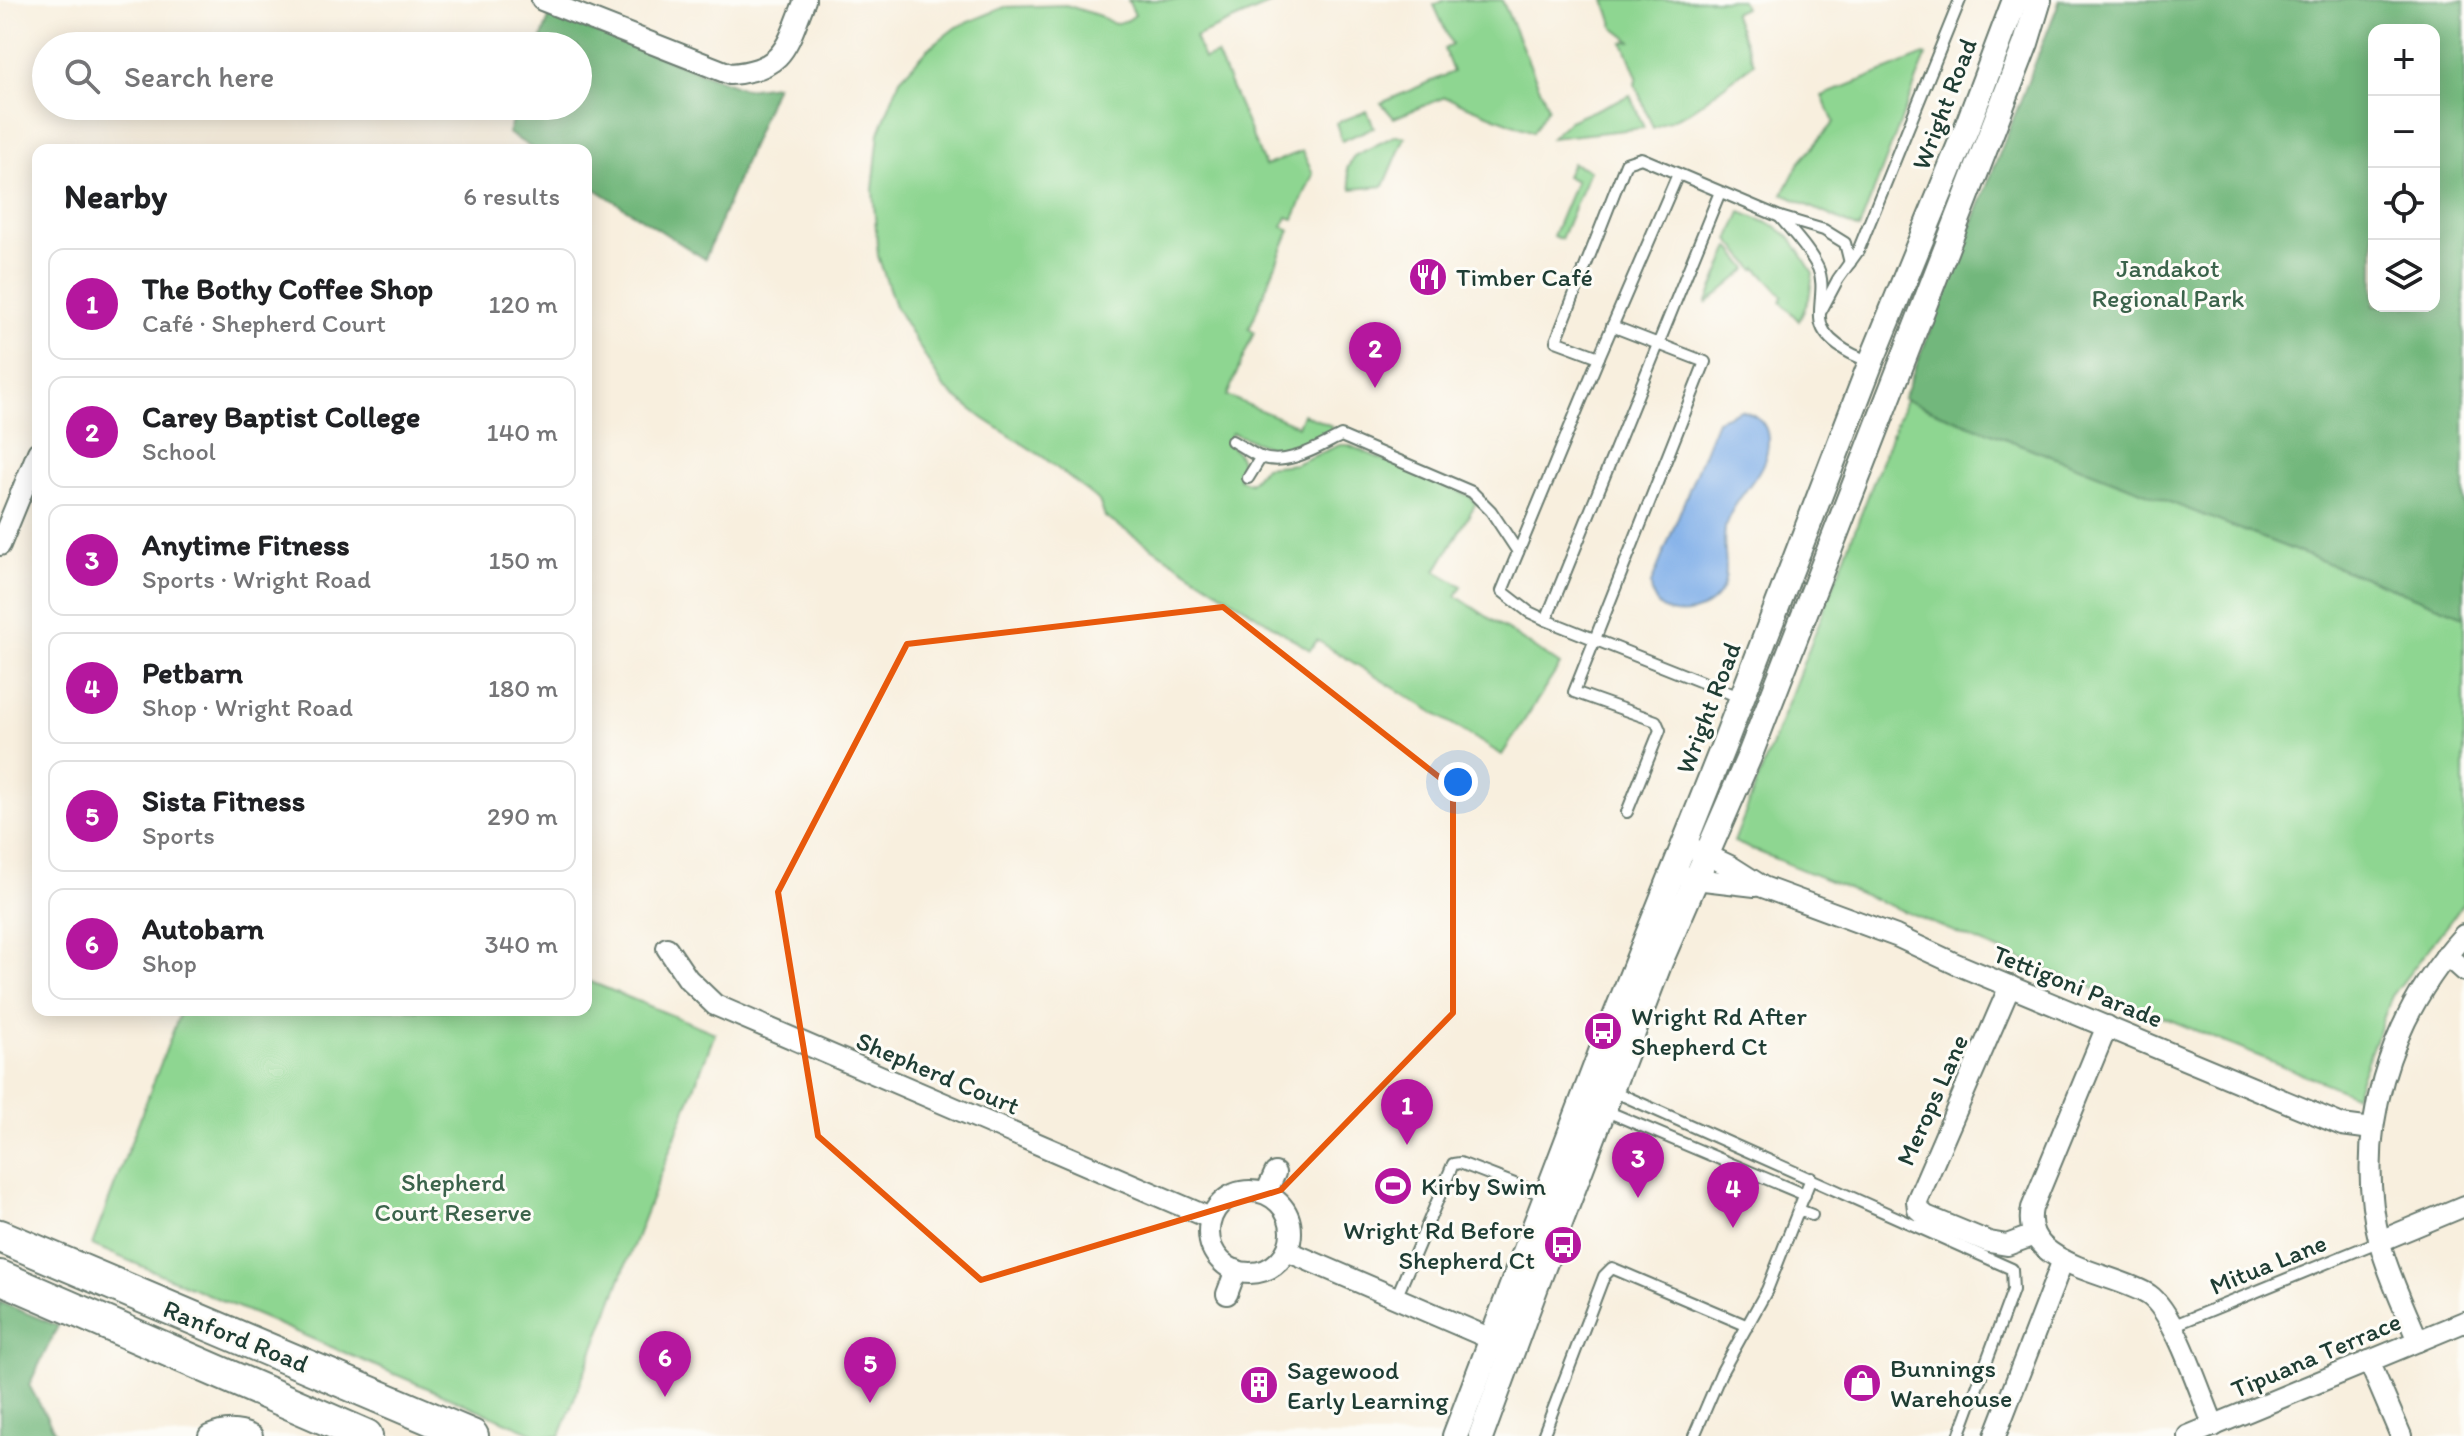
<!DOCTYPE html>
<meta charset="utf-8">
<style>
body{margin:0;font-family:Itim,sans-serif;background:#f2f2f2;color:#202124}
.controls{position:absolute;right:24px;top:24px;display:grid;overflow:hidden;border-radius:16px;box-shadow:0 4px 20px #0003}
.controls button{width:72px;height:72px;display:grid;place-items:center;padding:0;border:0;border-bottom:2px solid #e0e0e0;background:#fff;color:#202124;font:40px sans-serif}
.you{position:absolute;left:1458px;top:782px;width:28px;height:28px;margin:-20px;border:6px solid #fff;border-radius:50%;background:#1a73e8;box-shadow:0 0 0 12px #1a73e833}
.badge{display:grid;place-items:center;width:52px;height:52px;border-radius:50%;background:#b5179e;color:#fff;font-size:26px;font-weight:700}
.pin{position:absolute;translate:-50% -66px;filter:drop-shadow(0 2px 4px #0008)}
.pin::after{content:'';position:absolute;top:42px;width:28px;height:24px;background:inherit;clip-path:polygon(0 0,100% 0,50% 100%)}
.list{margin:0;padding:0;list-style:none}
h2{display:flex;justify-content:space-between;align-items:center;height:104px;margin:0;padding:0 32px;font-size:34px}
h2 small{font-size:26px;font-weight:400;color:#757577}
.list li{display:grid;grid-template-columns:52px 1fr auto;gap:24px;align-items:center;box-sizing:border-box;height:112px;margin:0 16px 16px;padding:0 16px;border:2px solid #e0e0e0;border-radius:16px}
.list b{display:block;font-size:30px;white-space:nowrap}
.list p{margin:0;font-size:26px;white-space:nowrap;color:#757577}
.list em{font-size:26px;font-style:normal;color:#757577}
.icon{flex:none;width:44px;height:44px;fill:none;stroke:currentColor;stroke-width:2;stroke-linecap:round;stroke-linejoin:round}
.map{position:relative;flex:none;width:2464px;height:1436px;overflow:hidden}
.search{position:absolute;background:#fff;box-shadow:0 4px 20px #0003;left:32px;top:32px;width:560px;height:88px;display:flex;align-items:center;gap:20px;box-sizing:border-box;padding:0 28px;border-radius:44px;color:#757577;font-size:30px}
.panel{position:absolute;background:#fff;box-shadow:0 4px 20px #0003;left:32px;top:144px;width:560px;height:872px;border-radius:16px}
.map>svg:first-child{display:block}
</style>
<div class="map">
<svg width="2464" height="1436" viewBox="0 0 2464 1436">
<rect width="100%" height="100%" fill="#fdfcf7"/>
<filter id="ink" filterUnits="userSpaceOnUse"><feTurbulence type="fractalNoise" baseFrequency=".0125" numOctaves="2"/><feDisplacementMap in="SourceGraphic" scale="16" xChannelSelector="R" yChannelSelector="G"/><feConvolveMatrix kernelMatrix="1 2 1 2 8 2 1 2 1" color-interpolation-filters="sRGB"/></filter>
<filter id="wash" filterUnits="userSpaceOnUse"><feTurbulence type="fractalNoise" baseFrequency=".006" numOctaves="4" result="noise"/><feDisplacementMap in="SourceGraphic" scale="32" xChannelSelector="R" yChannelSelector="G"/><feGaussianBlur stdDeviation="1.8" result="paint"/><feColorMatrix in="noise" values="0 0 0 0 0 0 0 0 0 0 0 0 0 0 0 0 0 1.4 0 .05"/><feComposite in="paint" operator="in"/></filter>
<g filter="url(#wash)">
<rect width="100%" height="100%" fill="#f8efde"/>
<!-- green -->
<g fill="#8ed691" stroke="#568a62" stroke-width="2" fill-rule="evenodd">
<path d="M1128 0H1280L1195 37 1204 59 1217 54 1265 166 1302 151 1313 174 1294 219 1287 217 1283 226 1290 230 1249 329 1254 332 1227 396 1298 426 1303 414 1332 426 1328 438 1285 453 1232 433 1227 444C1241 453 1244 463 1239 479L1250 483 1264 467 1295 464 1340 445H1348L1470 496 1476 503 1436 571 1462 586 1456 596 1560 665 1502 755 1317 640 1310 650 1105 517 1099 501 1043 457 984 419 944 388 895 306 878 256 873 190 879 133 900 79 929 48 956 27 1005 7 1066 5 1100 16 1114 24 1128 20 1135 15Z"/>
<path d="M1445 0H1502L1548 107 1533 132 1445 97 1394 118 1381 103 1453 72 1444 49 1452 45 1434 5Z"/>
<path d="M1605 0H1741L1744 8 1733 13 1754 63 1688 113 1653 128 1635 84 1637 77 1623 42 1631 41 1614 28Z"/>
<path d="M2060 0H2464V903L2392 996 2354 1095 1734 842ZM2374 30H2434V306H2374Z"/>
<path d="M1924 55 1926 56 1859 229 1783 194 1799 163 1834 122 1822 96Z"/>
<path d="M1630 95 1644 128 1551 138 1569 121Z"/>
<path d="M1367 111 1374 127 1342 141 1336 123Z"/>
<path d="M1396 135 1405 137 1384 186 1352 189 1347 169 1354 156Z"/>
<path d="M1572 163 1590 170 1561 239 1553 236 1576 181 1566 176Z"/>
<path d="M1741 212 1775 226 1791 238 1813 273 1809 299 1799 321 1781 302 1783 296 1757 268 1755 270 1729 240Z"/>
<path d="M1730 247 1748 269 1706 304Z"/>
<path d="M586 980 715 1033 560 1436H540L92 1245 181 1010H586Z"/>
</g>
<!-- forest -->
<g fill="#72b77b" stroke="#487a58" stroke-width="2" fill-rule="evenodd">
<path d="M2060 0H2464V616L1903 399ZM2434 30V306H2374V30Z"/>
<path d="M550 15 745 89 776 85 705 259 586 183V150H535L508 133 517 106H578V46H539Z"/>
<path d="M0 1302 58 1326 29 1385 57 1436H0Z"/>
</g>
<!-- water -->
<path fill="#7eade8" stroke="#4e758e" stroke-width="2" d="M1741 410C1757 415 1767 422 1768 439 1769 474 1738 491 1727 521 1719 542 1732 569 1722 589 1707 620 1651 625 1651 584L1717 420Z"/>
</g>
<g filter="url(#ink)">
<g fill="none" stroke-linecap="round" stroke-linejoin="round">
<defs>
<g id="service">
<path d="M1780 217C1793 233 1809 249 1818 268 1825 284 1819 301 1820 318 1821 340 1851 355 1869 361"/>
<path d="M1821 311 1838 279 1858 251 1960 0"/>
<path d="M1612 326 1705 362 1574 692 1656 721 1660 730 1627 812"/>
<path d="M1599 357 1678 174"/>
<path d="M1232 441C1241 446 1251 453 1260 457 1287 467 1318 447 1341 436L1472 492 1491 511 1518 552"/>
<path d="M1248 478 1261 457"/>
<path d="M1546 620 1720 192"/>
<path d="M1742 698 1546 620 1529 612 1502 591 1599 357 1556 341 1626 163 1641 158 1780 217 1824 230 1845 243 1850 263"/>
<path d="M1613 1091 2012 1269 2013 1290 1959 1436"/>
<path d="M1604 1110 1805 1195"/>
<path d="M1799 1210 1812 1215"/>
<path d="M1396 1298 1453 1164 1460 1163 1546 1196"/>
<path d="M2172 1326 2380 1241"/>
<path d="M1543 1436 1604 1276 1612 1268 1748 1326"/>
<path d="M1694 1436 1721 1373 1767 1290 1811 1178"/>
</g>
<g id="minor">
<path d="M542 0 730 74C785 70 787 45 805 0"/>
<path d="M0 545 38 452"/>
<path d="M1694 849 1730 866 1763 887 1896 936 1956 964 2342 1125 2372 1129"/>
<path d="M1684 876 1695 879 1755 886"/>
<path d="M667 948 688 979 715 1005 1210 1218"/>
<path d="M2446 955 2464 971"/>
<path d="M2010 986 1917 1201 1918 1209 1926 1216 1989 1242 2007 1245 2034 1235"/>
<path d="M2107 1026 2032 1208C2019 1266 2114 1272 2149 1295 2175 1313 2200 1394 2214 1426"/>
<circle cx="1250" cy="1232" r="41"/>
<path d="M1266 1193 1275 1173"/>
<path d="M2380 1241 2464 1206"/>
<path d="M1287 1251 1503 1344"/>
<path d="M1227 1294 1236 1270"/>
<path d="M2418 1341C2405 1309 2389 1277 2380 1243 2352 1134 2389 1017 2464 935"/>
<path d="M2369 1361 2401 1436"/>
<path d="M209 1436C225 1429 237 1429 252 1436"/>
<path d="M1995 1436 2063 1260"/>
<path d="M2188 1436 2464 1322"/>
</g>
<g id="tertiary">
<path d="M1455 1436 1603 1047 1723 747 1871 362 1967 127 2015 0"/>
<path d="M1481 1436 1539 1278 1660 962 1749 757 2026 43 2039 0"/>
</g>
<g id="primary">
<path d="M0 1236 472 1436"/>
<path d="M0 1277 366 1436"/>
</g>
</defs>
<!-- service casing -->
<use href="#service" stroke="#6b7b70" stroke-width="14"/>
<!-- minor casing -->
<use href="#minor" stroke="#6b7b70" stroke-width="24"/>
<!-- tertiary casing -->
<use href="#tertiary" stroke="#6b7b70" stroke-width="28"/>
<!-- primary casing -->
<use href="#primary" stroke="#6b7b70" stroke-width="36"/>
<!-- service -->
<use href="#service" stroke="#fff" stroke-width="10"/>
<!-- minor -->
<use href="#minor" stroke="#fff" stroke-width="20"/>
<!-- tertiary -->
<use href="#tertiary" stroke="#fff" stroke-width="24"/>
<!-- primary -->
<use href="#primary" stroke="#fff" stroke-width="32"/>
</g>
</g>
<!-- marked area -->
<path fill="none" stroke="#e8590c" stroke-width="6" stroke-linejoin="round" d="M1223 607 1453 788V1013L1281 1190 981 1280 818 1136 778 892 907 644Z"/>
<!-- icons -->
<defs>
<symbol id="restaurant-disc" viewBox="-11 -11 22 22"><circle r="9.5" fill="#b5179e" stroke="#fdfcf7"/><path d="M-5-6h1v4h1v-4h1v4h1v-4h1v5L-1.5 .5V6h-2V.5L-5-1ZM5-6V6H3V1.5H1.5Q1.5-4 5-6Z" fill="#fff"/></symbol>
<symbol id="bus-disc" viewBox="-11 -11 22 22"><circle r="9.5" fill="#b5179e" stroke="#fdfcf7"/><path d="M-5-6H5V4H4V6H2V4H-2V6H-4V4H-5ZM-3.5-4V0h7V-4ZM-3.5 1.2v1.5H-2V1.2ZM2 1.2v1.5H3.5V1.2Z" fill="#fff"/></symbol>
<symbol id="stadium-disc" viewBox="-11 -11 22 22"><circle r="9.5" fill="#b5179e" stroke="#fdfcf7"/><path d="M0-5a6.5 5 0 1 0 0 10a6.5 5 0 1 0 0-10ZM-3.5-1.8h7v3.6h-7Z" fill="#fff"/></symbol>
<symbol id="shop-disc" viewBox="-11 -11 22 22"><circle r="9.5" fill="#b5179e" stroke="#fdfcf7"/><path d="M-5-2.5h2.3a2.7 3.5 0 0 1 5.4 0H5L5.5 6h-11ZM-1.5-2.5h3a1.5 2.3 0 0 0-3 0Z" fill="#fff"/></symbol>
<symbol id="building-disc" viewBox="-11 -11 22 22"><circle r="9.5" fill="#b5179e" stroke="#fdfcf7"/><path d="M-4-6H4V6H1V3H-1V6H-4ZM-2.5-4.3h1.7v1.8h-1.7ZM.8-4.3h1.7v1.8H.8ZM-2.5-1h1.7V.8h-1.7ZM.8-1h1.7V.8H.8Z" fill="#fff"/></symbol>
</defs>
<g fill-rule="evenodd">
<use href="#restaurant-disc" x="1406" y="255" width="44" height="44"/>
<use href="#bus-disc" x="1581" y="1009" width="44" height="44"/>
<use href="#stadium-disc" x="1371" y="1164" width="44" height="44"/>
<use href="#bus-disc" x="1541" y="1223" width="44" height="44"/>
<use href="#shop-disc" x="1840" y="1361" width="44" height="44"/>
<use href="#building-disc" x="1237" y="1363" width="44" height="44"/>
</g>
<g text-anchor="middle" stroke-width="6" stroke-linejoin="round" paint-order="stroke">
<!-- street labels -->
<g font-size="26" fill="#1f3d34" stroke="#fdfcf7">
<text transform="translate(1944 104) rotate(-69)" y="9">Wright Road</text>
<text transform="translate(1708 708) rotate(-69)" y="9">Wright Road</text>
<text transform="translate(2078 986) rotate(22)" y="9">Tettigoni Parade</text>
<text transform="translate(938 1073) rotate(23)" y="9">Shepherd Court</text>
<text transform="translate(1932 1100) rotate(-66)" y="9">Merops Lane</text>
<text transform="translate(2268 1264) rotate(-22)" y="9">Mitua Lane</text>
<text transform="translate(236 1336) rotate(22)" y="9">Ranford Road</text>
<text transform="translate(2316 1355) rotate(-23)" y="9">Tipuana Terrace</text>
</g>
<!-- park labels -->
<g font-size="26" fill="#3b634b" stroke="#fdfcf7">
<text x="2168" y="277">Jandakot<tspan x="2168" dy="30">Regional Park</tspan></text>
<text x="453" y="1191">Shepherd<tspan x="453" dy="30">Court Reserve</tspan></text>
</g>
<!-- poi labels -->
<g font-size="26" fill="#1f3d34" stroke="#fdfcf7" text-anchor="start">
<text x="1456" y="286">Timber Café</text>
<text x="1631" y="1025">Wright Rd After<tspan x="1631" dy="30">Shepherd Ct</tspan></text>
<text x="1421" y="1195">Kirby Swim</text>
<text x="1535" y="1239" text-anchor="end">Wright Rd Before<tspan x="1535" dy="30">Shepherd Ct</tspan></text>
<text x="1890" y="1377">Bunnings<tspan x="1890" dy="30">Warehouse</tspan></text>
<text x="1287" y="1379">Sagewood<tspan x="1287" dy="30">Early Learning</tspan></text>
</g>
</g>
</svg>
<div class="controls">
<button>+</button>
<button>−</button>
<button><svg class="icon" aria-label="locate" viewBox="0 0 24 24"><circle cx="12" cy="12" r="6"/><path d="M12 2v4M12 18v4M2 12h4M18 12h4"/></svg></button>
<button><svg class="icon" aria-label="layers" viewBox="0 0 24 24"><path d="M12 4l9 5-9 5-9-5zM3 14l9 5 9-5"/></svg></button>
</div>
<div class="you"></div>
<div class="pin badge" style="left:1407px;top:1145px">1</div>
<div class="pin badge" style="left:1375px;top:388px">2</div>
<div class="pin badge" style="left:1638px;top:1198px">3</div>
<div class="pin badge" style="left:1733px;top:1228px">4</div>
<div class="pin badge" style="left:870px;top:1403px">5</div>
<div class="pin badge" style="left:665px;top:1397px">6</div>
<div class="search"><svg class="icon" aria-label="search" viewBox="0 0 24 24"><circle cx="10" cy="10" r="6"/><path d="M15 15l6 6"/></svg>Search here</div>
<section class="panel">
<h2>Nearby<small>6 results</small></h2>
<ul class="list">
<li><span class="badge">1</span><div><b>The Bothy Coffee Shop</b><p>Café · Shepherd Court</p></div><em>120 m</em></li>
<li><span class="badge">2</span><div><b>Carey Baptist College</b><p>School</p></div><em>140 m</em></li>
<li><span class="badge">3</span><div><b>Anytime Fitness</b><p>Sports · Wright Road</p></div><em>150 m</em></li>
<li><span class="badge">4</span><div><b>Petbarn</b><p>Shop · Wright Road</p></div><em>180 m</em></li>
<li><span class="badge">5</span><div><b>Sista Fitness</b><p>Sports</p></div><em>290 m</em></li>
<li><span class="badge">6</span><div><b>Autobarn</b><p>Shop</p></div><em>340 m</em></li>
</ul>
</section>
</div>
